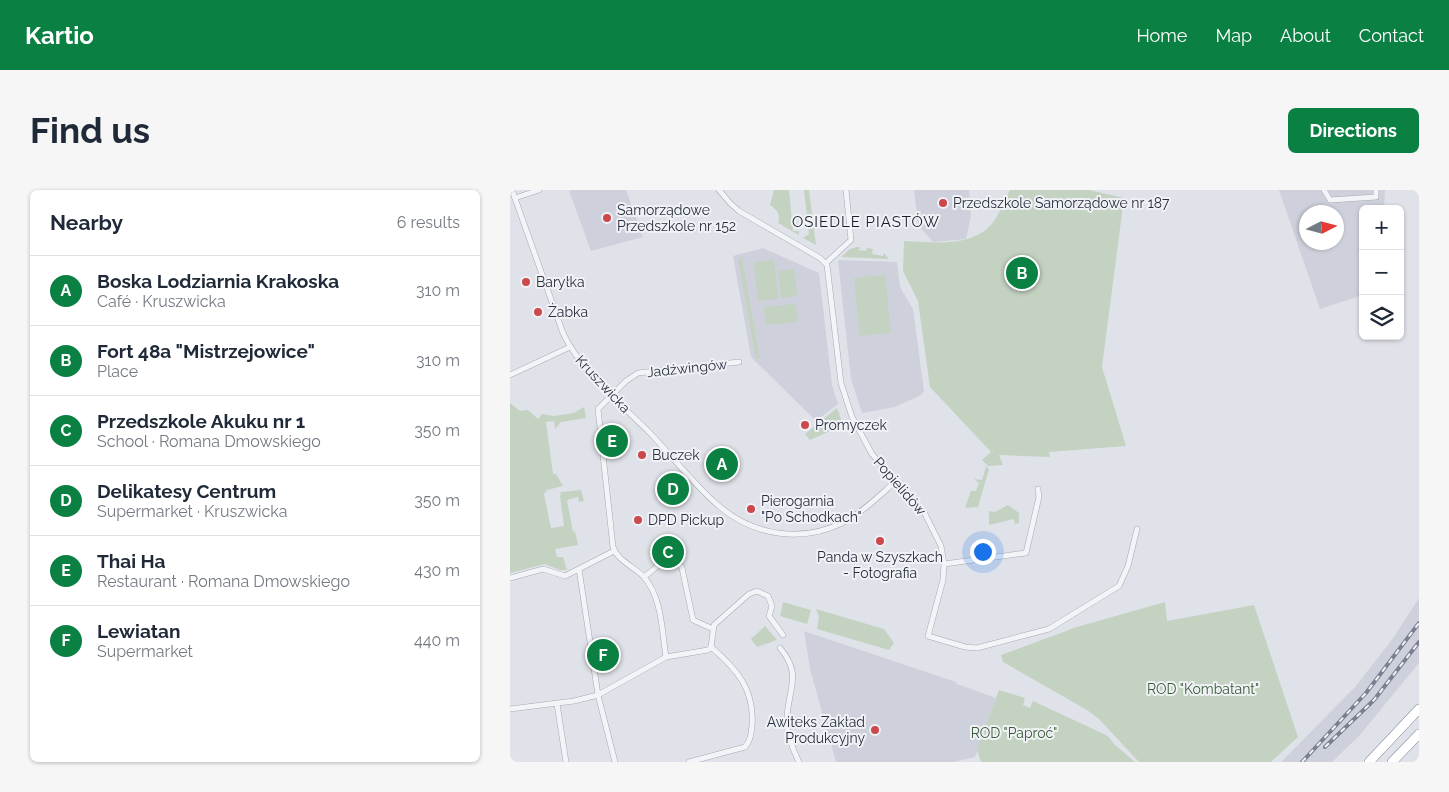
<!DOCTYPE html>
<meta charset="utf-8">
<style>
body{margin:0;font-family:Raleway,sans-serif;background:#f6f6f7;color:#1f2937}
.controls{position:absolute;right:15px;top:15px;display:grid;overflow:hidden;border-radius:8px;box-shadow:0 1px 4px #0004}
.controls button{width:45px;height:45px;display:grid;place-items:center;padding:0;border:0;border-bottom:1px solid #e0e1e3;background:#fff;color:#1f2937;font:25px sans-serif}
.compass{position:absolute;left:789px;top:15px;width:45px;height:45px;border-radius:50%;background:#fff;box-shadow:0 1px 4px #0004;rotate:84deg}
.you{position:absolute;left:472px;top:361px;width:18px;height:18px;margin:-12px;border:4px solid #fff;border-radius:50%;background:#1a73e8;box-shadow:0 0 0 8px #1a73e833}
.badge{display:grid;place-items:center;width:32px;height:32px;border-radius:50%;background:#0b8043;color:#fff;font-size:16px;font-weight:700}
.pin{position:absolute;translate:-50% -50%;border:2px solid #fff;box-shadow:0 1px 5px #0006}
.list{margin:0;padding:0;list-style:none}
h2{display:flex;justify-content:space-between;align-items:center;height:65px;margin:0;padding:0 20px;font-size:21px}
h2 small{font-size:16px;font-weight:400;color:#747a83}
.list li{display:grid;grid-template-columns:32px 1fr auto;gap:15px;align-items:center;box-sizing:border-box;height:70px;padding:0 20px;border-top:1px solid #e0e1e3}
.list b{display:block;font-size:19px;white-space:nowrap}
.list p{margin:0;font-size:16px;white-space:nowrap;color:#747a83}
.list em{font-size:16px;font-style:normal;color:#747a83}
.icon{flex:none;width:28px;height:28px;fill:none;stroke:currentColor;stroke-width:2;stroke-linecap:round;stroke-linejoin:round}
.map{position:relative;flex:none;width:909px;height:572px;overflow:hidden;border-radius:8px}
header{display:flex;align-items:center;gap:30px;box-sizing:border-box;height:70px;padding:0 25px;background:#0b8043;color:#fff}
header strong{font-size:24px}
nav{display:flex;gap:28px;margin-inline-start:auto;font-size:18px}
.intro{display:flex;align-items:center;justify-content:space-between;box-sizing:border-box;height:120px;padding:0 30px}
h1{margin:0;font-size:35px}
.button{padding:12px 22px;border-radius:8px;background:#0b8043;color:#fff;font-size:18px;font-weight:700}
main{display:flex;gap:30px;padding:0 30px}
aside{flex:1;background:#fff;border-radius:8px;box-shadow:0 1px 4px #0004}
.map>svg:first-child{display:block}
</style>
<header>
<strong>Kartio</strong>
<nav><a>Home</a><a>Map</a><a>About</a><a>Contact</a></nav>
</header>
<div class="intro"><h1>Find us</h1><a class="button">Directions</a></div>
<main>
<aside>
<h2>Nearby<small>6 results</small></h2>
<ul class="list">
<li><span class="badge">A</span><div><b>Boska Lodziarnia Krakoska</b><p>Café · Kruszwicka</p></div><em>310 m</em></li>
<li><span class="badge">B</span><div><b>Fort 48a &quot;Mistrzejowice&quot;</b><p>Place</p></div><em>310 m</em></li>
<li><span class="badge">C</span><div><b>Przedszkole Akuku nr 1</b><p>School · Romana Dmowskiego</p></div><em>350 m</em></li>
<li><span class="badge">D</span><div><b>Delikatesy Centrum</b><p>Supermarket · Kruszwicka</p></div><em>350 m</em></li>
<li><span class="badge">E</span><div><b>Thai Ha</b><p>Restaurant · Romana Dmowskiego</p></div><em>430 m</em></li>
<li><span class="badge">F</span><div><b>Lewiatan</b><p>Supermarket</p></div><em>440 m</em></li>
</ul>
</aside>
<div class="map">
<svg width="909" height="572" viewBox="0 0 909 572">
<rect width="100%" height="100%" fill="#e0e2e9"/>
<!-- built -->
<g fill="#ced1db" fill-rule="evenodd">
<path d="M64 0H116L133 47 81 61 59 1Z"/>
<path d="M404 0H459L461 26 456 49 423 52 408 35Z"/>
<path d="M769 0H875L874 19H853V105L810 119ZM796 22H826V52H796Z"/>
<path d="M253 58 309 83 322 195 328 214 306 231 241 167 223 66Z"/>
<path d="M328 70 387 72 390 97 403 119 414 201 411 205 385 217 352 223 341 189Z"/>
<path d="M909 408V473L849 546 822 572H771L845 497 881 451Z"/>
<path d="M294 441 446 492 447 494 486 508 465 567 443 572H326L300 479Z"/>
</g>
<!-- green -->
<g fill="#c4d2c2">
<path d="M264 0H279L283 41H289V45L268 33C271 24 267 20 260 15Z"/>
<path d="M294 0H299L306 55 293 48 299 44Z"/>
<path d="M500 0H579L614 8 592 177 616 256 539 262 540 267 489 265 493 275 478 276 472 270 481 262 420 197 408 111 393 81 394 51C422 52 459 58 481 35 489 26 494 11 500 0Z"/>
<path d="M347 57H350L349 60 356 61 357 58 363 59 362 64 373 66 374 63 379 69 331 67 340 59Z"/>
<path d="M232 68 250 168 246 169 228 69Z"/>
<path d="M264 70 268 109 248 111 244 72Z"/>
<path d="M284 79 287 106 271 108 268 81Z"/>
<path d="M375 85 381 143 350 146 344 88Z"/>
<path d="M285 114 288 132 256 135 254 117Z"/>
<path d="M0 213 10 221 18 220 28 229 32 224 44 226 64 223 74 217 76 228 51 232 45 239 44 231 36 232 43 284H46L53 296 37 300 34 304 41 338 54 336 50 306 51 302 71 300 74 311 69 312 68 307 57 310 63 342 65 341 68 355 45 359 47 367H53L57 380H50L35 374 0 383Z"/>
<path d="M327 218 333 235 300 250 295 244Z"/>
<path d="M472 273 479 279 468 317 455 318 461 301H466L469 293 464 289 472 290 476 277Z"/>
<path d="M498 315 509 323V333L505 334 504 329 479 335V321L485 322Z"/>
<path d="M273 412 301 420 297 434 270 426Z"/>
<path d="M655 412 657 431 744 415 788 547 761 572H629L589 529 577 520 493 472 491 465 567 437Z"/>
<path d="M306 419 374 439 384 453 379 460 307 439 309 427Z"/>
<path d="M255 436 267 450 247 457 241 449Z"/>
<path d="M489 500 515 508 513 515 520 518 523 511 598 546 605 555 625 572H471L467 560Z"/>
</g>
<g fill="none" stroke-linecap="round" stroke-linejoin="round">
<defs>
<g id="minor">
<path d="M2 0 53 143C70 180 111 214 140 243 163 267 184 295 210 317 245 346 293 353 334 332 353 322 369 306 385 292"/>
<path d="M209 0 220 13 229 21 310 68 317 75 331 193 342 227 362 264 385 292 414 322 431 356 434 374 433 390 418 446 455 457 467 458 539 439 609 396 618 376 627 339"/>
<path d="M814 0 820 10 866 7V0"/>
<path d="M5 8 29 0"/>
<path d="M316 73 341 50 336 0"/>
<path d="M0 185 60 157"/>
<path d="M434 374 516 363 529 307 528 299"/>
<path d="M69 379 88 505 105 572"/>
<path d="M134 387 153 372H168L172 378 183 430 203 439"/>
<path d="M0 388 33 379 55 386 104 361"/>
<path d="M201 457 204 435 239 404 247 401 258 406 262 416 259 426 273 445"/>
<path d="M270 458C292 484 279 497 277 527 276 543 282 558 289 572"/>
<path d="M156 467C152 442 152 406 133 386 124 377 107 370 103 357L88 219 116 191 128 183 229 172"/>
<path d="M47 514 56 572"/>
<path d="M0 519 64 511 88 505 156 467 198 460 201 457"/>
<path d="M179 572 235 557C241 550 241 544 242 536 245 500 227 479 201 457"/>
</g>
<g id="motorway">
<path d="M859 572 909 519"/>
<path d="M882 572 909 544"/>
</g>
</defs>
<!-- minor casing -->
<use href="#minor" stroke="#a5a9b3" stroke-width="6"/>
<!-- motorway casing -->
<use href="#motorway" stroke="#888e9f" stroke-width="10"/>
<!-- minor -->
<use href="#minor" stroke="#f3f4f7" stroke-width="5"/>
<!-- motorway -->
<use href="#motorway" stroke="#fff" stroke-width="9"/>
<defs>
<g id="rail">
<path d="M815 557 864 510 909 452"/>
<path d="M792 572 856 503 909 433"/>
</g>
</defs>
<!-- rail casing -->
<use href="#rail" stroke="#7a8092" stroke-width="4"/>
<!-- rail -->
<use href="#rail" stroke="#f0f2f6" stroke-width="2" stroke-dasharray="5.5" stroke-linecap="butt"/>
</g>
<!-- markers -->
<g fill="#ca494c" stroke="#f0f2f6" stroke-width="2">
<circle cx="433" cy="13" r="5"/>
<circle cx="97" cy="28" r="5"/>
<circle cx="16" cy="92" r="5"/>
<circle cx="28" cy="122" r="5"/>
<circle cx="295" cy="235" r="5"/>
<circle cx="132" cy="265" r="5"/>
<circle cx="241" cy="319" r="5"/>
<circle cx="128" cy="330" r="5"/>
<circle cx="370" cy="351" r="5"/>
<circle cx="365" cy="540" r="5"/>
</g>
<g text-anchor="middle" stroke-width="4" stroke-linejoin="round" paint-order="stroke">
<!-- poi labels -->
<g font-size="14" fill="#292f40" stroke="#f0f2f6" text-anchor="start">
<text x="443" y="18">Przedszkole Samorządowe nr 187</text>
<text x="107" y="25">Samorządowe<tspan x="107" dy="16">Przedszkole nr 152</tspan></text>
<text x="26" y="97">Baryłka</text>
<text x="38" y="127">Żabka</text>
<text x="305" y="240">Promyczek</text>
<text x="142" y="270">Buczek</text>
<text x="251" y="316">Pierogarnia<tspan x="251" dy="16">"Po Schodkach"</tspan></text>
<text x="138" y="335">DPD Pickup</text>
<text x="370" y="372" text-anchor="middle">Panda w Szyszkach<tspan x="370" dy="16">- Fotografia</tspan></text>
<text x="355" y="537" text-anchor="end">Awiteks Zakład<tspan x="355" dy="16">Produkcyjny</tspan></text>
</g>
<!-- street labels -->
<g font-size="14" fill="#292f40" stroke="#f0f2f6">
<text transform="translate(177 178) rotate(-6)" y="5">Jadźwingów</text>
<text transform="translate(93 194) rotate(47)" y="5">Kruszwicka</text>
<text transform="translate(390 296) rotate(49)" y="5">Popielidów</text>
</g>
<!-- park labels -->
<g font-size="14" fill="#395b37" stroke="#f0f2f6">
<text x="693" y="504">ROD "Kombatant"</text>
<text x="504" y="548">ROD "Paproć"</text>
</g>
<!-- neighbourhood labels -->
<g font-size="15" letter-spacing="1" fill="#1b2030" stroke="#f0f2f6">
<text x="356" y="37">OSIEDLE PIASTÓW</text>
</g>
</g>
</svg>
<div class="controls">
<button>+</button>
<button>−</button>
<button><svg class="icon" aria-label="layers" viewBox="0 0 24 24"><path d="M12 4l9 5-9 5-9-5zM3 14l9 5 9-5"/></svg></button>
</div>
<svg class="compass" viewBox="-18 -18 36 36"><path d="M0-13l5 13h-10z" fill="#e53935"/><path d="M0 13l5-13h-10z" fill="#747a83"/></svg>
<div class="you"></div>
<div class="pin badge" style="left:212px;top:274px">A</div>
<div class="pin badge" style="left:512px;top:83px">B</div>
<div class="pin badge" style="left:158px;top:362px">C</div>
<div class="pin badge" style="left:163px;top:299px">D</div>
<div class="pin badge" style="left:102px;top:251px">E</div>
<div class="pin badge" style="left:93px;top:465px">F</div>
</div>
</main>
